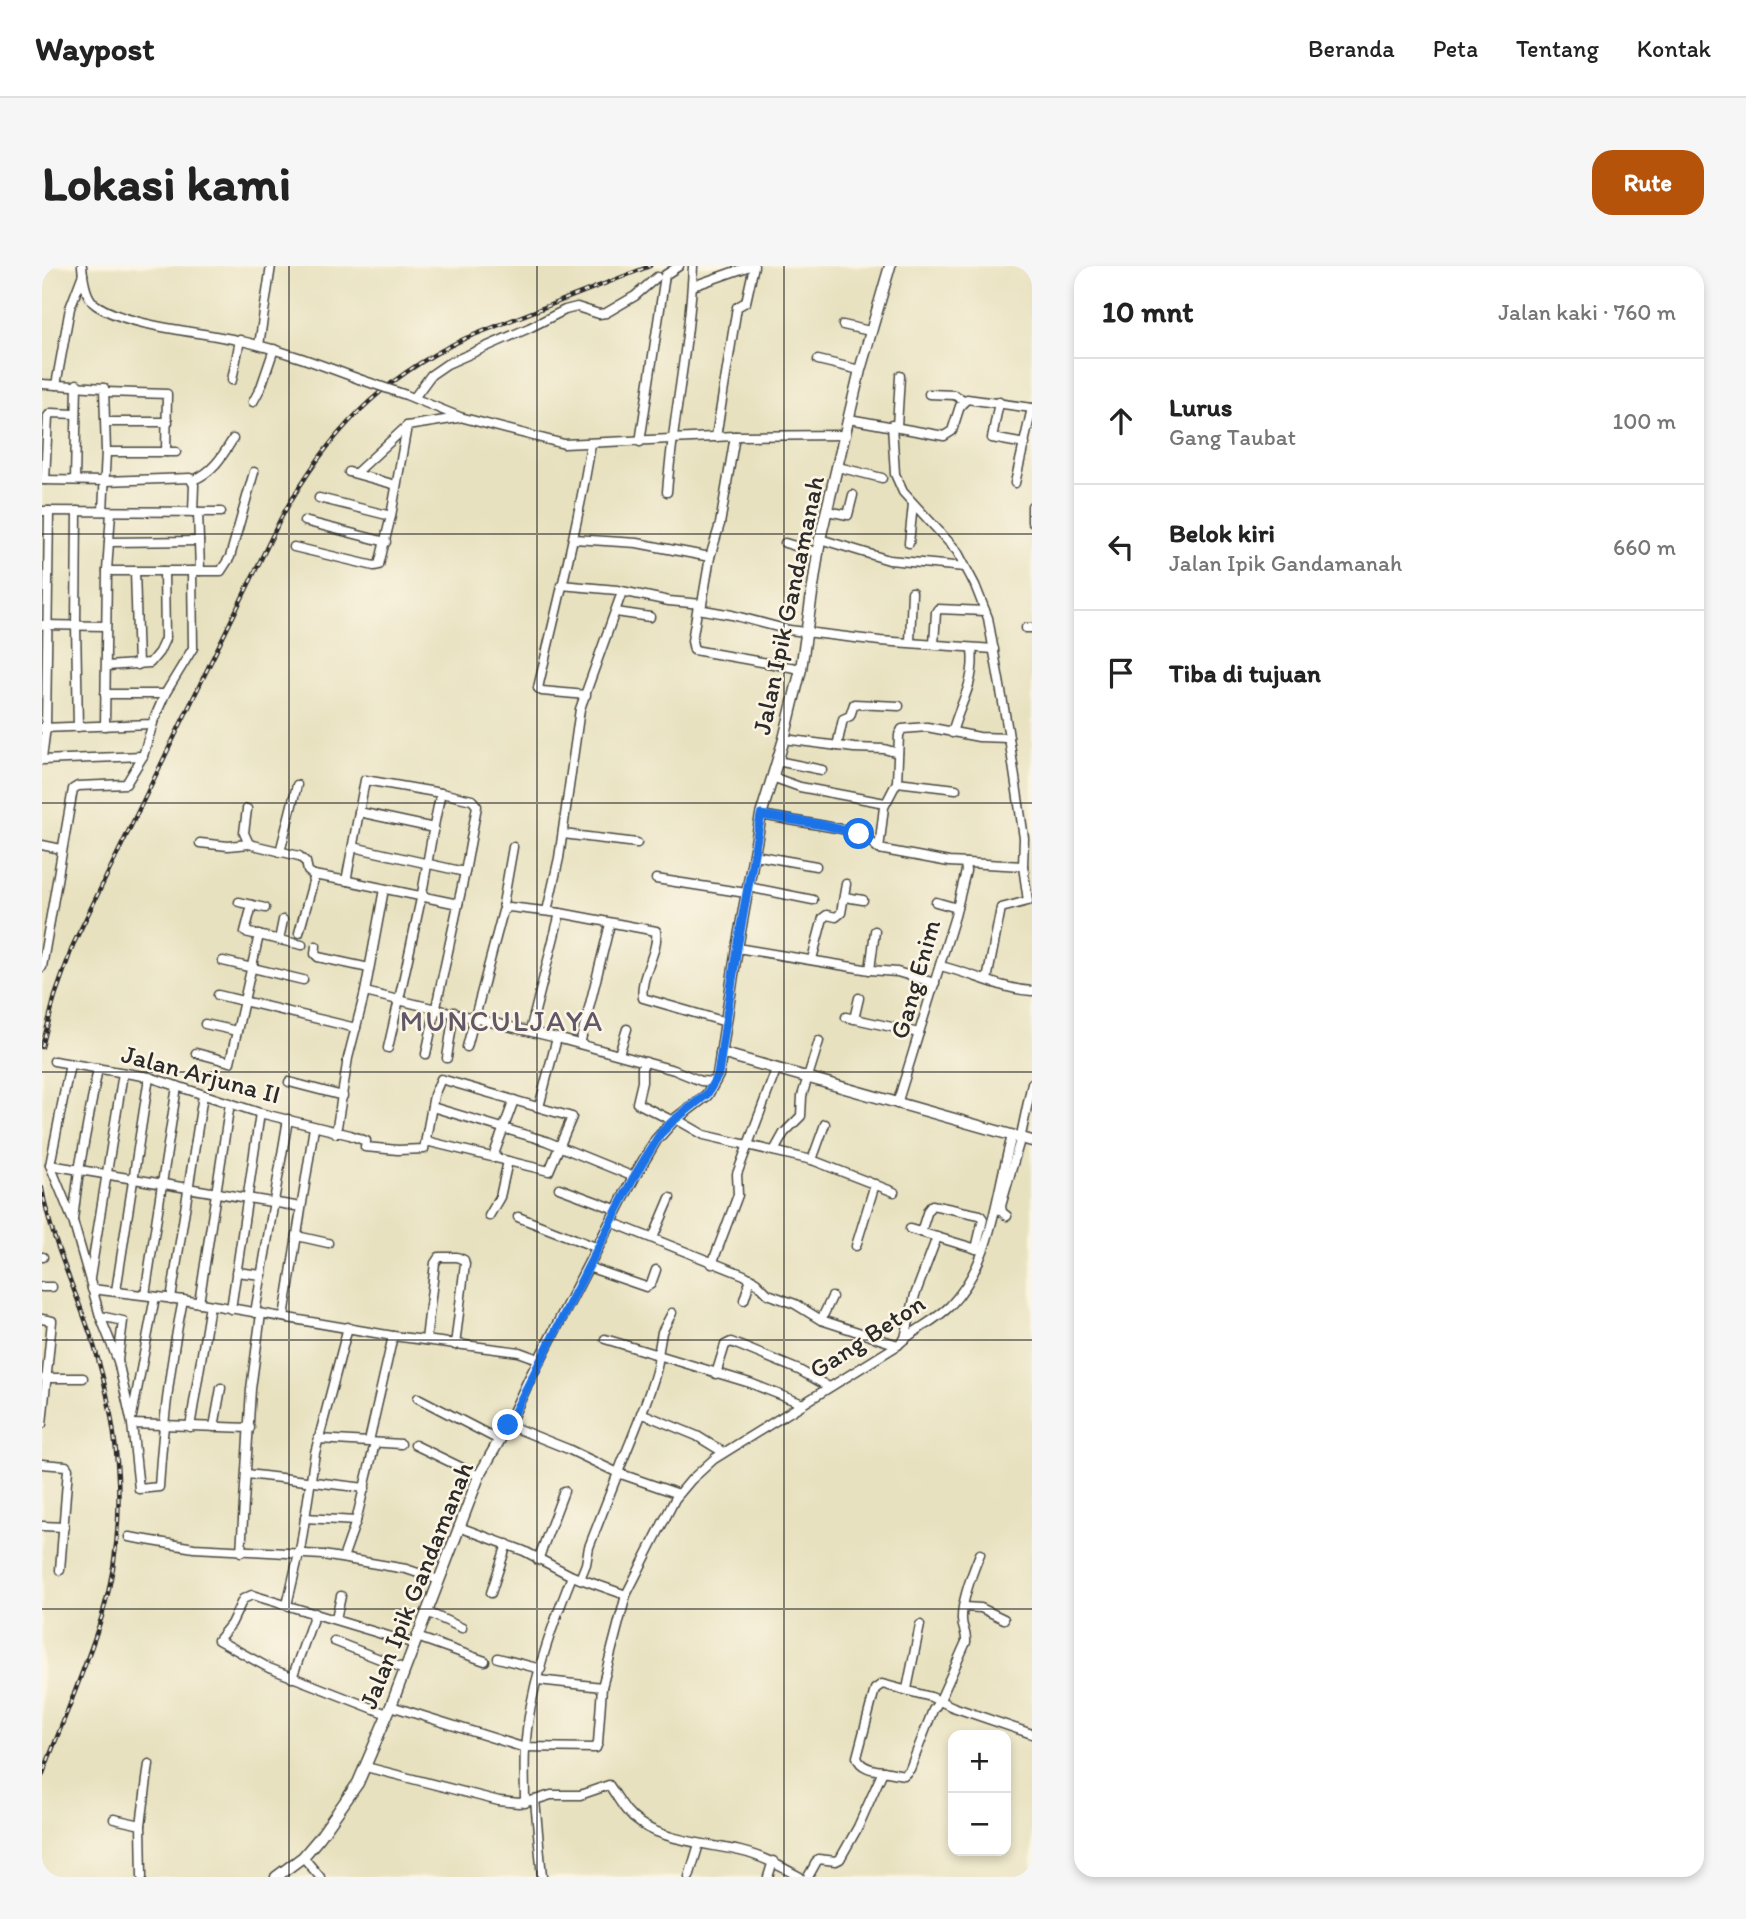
<!DOCTYPE html>
<html lang="id">
<meta charset="utf-8">
<style>
body{margin:0;font-family:Itim,sans-serif;background:#f6f6f6;color:#222}
.controls{position:absolute;right:21px;bottom:21px;display:grid;overflow:hidden;border-radius:14px;box-shadow:0 4px 10px #0003}
.controls button{width:63px;height:63px;display:grid;place-items:center;padding:0;border:0;border-bottom:2px solid #e0e0e0;background:#fff;color:#222;font:35px sans-serif}
.stop{position:absolute;width:21px;height:21px;margin:-16px;border:5px solid #1a73e8;border-radius:50%;background:#fff}
.stop.end{background:#1a73e8;border-color:#fff;box-shadow:0 2px 7px #0008}
.list{margin:0;padding:0;list-style:none}
h2{display:flex;justify-content:space-between;align-items:center;height:91px;margin:0;padding:0 28px;font-size:30px}
h2 small{font-size:23px;font-weight:400;color:#767676}
.list li{display:grid;grid-template-columns:46px 1fr auto;gap:21px;align-items:center;box-sizing:border-box;height:126px;padding:0 28px;border-top:2px solid #e0e0e0}
.list b{display:block;font-size:26px;white-space:nowrap}
.list p{margin:0;font-size:23px;white-space:nowrap;color:#767676}
.list em{font-size:23px;font-style:normal;color:#767676}
.icon{flex:none;width:38px;height:38px;fill:none;stroke:currentColor;stroke-width:2;stroke-linecap:round;stroke-linejoin:round}
.map{position:relative;flex:none;width:990px;height:1611px;overflow:hidden;border-radius:21px}
header{display:flex;align-items:center;gap:42px;box-sizing:border-box;height:98px;padding:0 35px;background:#fff;border-bottom:2px solid #e0e0e0}
header strong{font-size:33px}
nav{display:flex;gap:38px;margin-inline-start:auto;font-size:24px}
.intro{display:flex;align-items:center;justify-content:space-between;box-sizing:border-box;height:168px;padding:0 42px}
h1{margin:0;font-size:49px}
.button{padding:18px 32px;border-radius:21px;background:#b45309;color:#fff;font-size:24px;font-weight:700}
main{display:flex;gap:42px;padding:0 42px}
aside{flex:1;background:#fff;border-radius:21px;box-shadow:0 4px 10px #0003}
.map>svg:first-child{display:block}
</style>
<header>
<strong>Waypost</strong>
<nav><a>Beranda</a><a>Peta</a><a>Tentang</a><a>Kontak</a></nav>
</header>
<div class="intro"><h1>Lokasi kami</h1><a class="button">Rute</a></div>
<main>
<div class="map">
<svg width="990" height="1611" viewBox="0 0 990 1611">
<rect width="100%" height="100%" fill="#fcf5e5"/>
<filter id="ink" filterUnits="userSpaceOnUse"><feTurbulence type="fractalNoise" baseFrequency=".0143" numOctaves="2"/><feDisplacementMap in="SourceGraphic" scale="14" xChannelSelector="R" yChannelSelector="G"/><feConvolveMatrix kernelMatrix="1 2 1 2 8 2 1 2 1" color-interpolation-filters="sRGB"/></filter>
<filter id="wash" filterUnits="userSpaceOnUse"><feTurbulence type="fractalNoise" baseFrequency=".00686" numOctaves="4" result="noise"/><feDisplacementMap in="SourceGraphic" scale="28" xChannelSelector="R" yChannelSelector="G"/><feGaussianBlur stdDeviation="1.57" result="paint"/><feColorMatrix in="noise" values="0 0 0 0 0 0 0 0 0 0 0 0 0 0 0 0 0 1.4 0 .05"/><feComposite in="paint" operator="in"/></filter>
<g filter="url(#wash)">
<rect width="100%" height="100%" fill="#e7e1bf"/>
</g>
<g filter="url(#ink)">
<g fill="none" stroke-linecap="round" stroke-linejoin="round">
<defs>
<g id="minor">
<path d="M40 0C41 12 43 32 54 39 88 61 154 65 195 74 237 83 277 98 317 113"/>
<path d="M651 20 708 0"/>
<path d="M801 59 828 65"/>
<path d="M217 79 229 0"/>
<path d="M776 94 818 104"/>
<path d="M190 114 198 74"/>
<path d="M0 118 62 122 64 186 61 245"/>
<path d="M14 119 28 42 41 8"/>
<path d="M64 126 125 128 124 186"/>
<path d="M887 128 912 129 922 134"/>
<path d="M364 129 418 151 522 178 693 170 804 169"/>
<path d="M372 132 389 109 405 98 487 62 523 44 535 41 557 48 564 47 593 30 615 11"/>
<path d="M211 136 219 121 232 83"/>
<path d="M957 136 950 172 983 178"/>
<path d="M807 153 902 170 910 165 918 140 925 133 990 142"/>
<path d="M64 156H126"/>
<path d="M850 159 853 208 861 226 915 285 933 319 946 352 966 465 982 572 981 600 986 635 959 642 945 714"/>
<path d="M855 160 858 110"/>
<path d="M674 171 695 41 704 36 712 0"/>
<path d="M598 176 623 9 637 0"/>
<path d="M64 186H134"/>
<path d="M796 201 840 212"/>
<path d="M307 206 354 219"/>
<path d="M314 207 365 160"/>
<path d="M0 214 63 215 148 212 152 219 151 246"/>
<path d="M3 214 6 150 9 147 34 148"/>
<path d="M33 214 35 118"/>
<path d="M151 214C170 207 180 191 191 173"/>
<path d="M973 217 990 142"/>
<path d="M625 226C631 150 648 76 651 0"/>
<path d="M277 232 349 250"/>
<path d="M990 240V256"/>
<path d="M0 245 179 246"/>
<path d="M35 245 34 359 36 461"/>
<path d="M785 245 806 249 811 229"/>
<path d="M156 246 158 305"/>
<path d="M262 255 344 276"/>
<path d="M532 273 595 277 668 291"/>
<path d="M778 273 847 294 923 301"/>
<path d="M67 276 157 275"/>
<path d="M743 277 777 287"/>
<path d="M867 277 871 238"/>
<path d="M252 281 332 300 337 299 349 250 365 160 416 152"/>
<path d="M65 305H179L188 291 212 206"/>
<path d="M93 305 96 399"/>
<path d="M519 319 575 324 627 335 660 338 668 291 678 258 693 170"/>
<path d="M656 339 650 375 652 384 759 403"/>
<path d="M656 343 690 349 747 364 838 375 952 383"/>
<path d="M574 346 608 351"/>
<path d="M1 359 64 360"/>
<path d="M984 362H990"/>
<path d="M868 376 870 326"/>
<path d="M892 378 894 346 896 343 943 345"/>
<path d="M65 400 108 397 117 386 123 373 122 305"/>
<path d="M63 428H123"/>
<path d="M544 429 500 425 496 422C515 340 536 260 549 178"/>
<path d="M63 460 65 305 69 246"/>
<path d="M0 462 110 458 123 428 151 382 150 305"/>
<path d="M910 467C918 436 934 417 930 383"/>
<path d="M742 473 812 482 842 483 856 487"/>
<path d="M795 480 801 453 808 450 812 438 857 440"/>
<path d="M0 492 4 461 7 245"/>
<path d="M0 494 101 490"/>
<path d="M735 495 780 504"/>
<path d="M730 511 758 521 843 537"/>
<path d="M855 516 914 523"/>
<path d="M205 543 202 567 207 578 257 590 264 596 266 605 271 609 306 615"/>
<path d="M317 546 392 562"/>
<path d="M719 549 800 563 822 570 837 583 907 596 981 600"/>
<path d="M521 568 595 577"/>
<path d="M158 577 186 580 207 578"/>
<path d="M0 579 19 583"/>
<path d="M311 581 423 606"/>
<path d="M837 583 842 541 855 516 857 469 860 463 885 461 937 471 967 472"/>
<path d="M238 586 255 519"/>
<path d="M712 589 774 600"/>
<path d="M614 613 704 627"/>
<path d="M706 621 771 634"/>
<path d="M803 631 821 634"/>
<path d="M197 636 223 642"/>
<path d="M894 636 915 642"/>
<path d="M210 639 203 666 260 679"/>
<path d="M463 643 461 638 471 581"/>
<path d="M505 645 517 592 538 443 580 326"/>
<path d="M257 667 273 609"/>
<path d="M237 674 241 654"/>
<path d="M274 680 273 688 276 691 327 702"/>
<path d="M695 682 828 704 855 706 893 717"/>
<path d="M770 693 781 652 785 649 794 651 799 647 804 618"/>
<path d="M181 695 261 714"/>
<path d="M898 700C930 707 958 723 990 725"/>
<path d="M0 701 31 523 36 520 84 518 101 490 111 457"/>
<path d="M828 704 833 665"/>
<path d="M323 726 515 772 632 804 659 815 673 816"/>
<path d="M176 729 314 762"/>
<path d="M804 751 877 767"/>
<path d="M812 753 817 732"/>
<path d="M163 758 195 765"/>
<path d="M488 765 518 647"/>
<path d="M538 778 568 658"/>
<path d="M425 781 461 645 467 641 518 647 614 665C617 687 597 710 601 732L684 756"/>
<path d="M346 782C358 730 369 679 380 628 386 594 391 560 399 527L323 514 305 610 306 615 416 638"/>
<path d="M154 787 188 796 217 669"/>
<path d="M384 788 423 606 435 540 430 534 399 527"/>
<path d="M577 788 585 763"/>
<path d="M405 792 412 746"/>
<path d="M12 795 107 811 218 847 308 869 324 875 323 881 356 884 382 883 392 829 399 813 530 851 507 905 384 875"/>
<path d="M604 796 600 801V816L595 837 631 855"/>
<path d="M28 798 8 899 31 955 58 1050 76 1095 90 1158 97 1223 117 1221C121 1157 128 1097 141 1034"/>
<path d="M247 816 301 830"/>
<path d="M855 838 913 650 924 605 923 597"/>
<path d="M390 841 504 875 592 911"/>
<path d="M497 841 515 772"/>
<path d="M634 853 662 869 770 894 852 926"/>
<path d="M294 867 306 792 323 726 342 623"/>
<path d="M732 885 742 867 759 850 760 830 777 775"/>
<path d="M451 891 472 834"/>
<path d="M770 894 783 858"/>
<path d="M8 899 259 941"/>
<path d="M517 922 576 944"/>
<path d="M447 950 458 931 466 895"/>
<path d="M965 950 960 946 959 940 978 874 990 817"/>
<path d="M476 951 556 982"/>
<path d="M31 954 37 904 56 802"/>
<path d="M569 956 702 1009 714 1016 726 1028 753 1038 779 1054 856 1079"/>
<path d="M868 963 938 984"/>
<path d="M879 966 886 944 890 939 938 949 941 953 934 983"/>
<path d="M255 970 286 977"/>
<path d="M611 972 628 932"/>
<path d="M814 980 833 918"/>
<path d="M0 991H1"/>
<path d="M670 998 696 929 695 908 734 804"/>
<path d="M546 1001 604 1021 609 1018 614 1004"/>
<path d="M194 1006 220 1009"/>
<path d="M48 1012 81 807"/>
<path d="M0 1021H10"/>
<path d="M50 1023 141 1034 351 1070 477 1086 499 1094"/>
<path d="M74 1025 107 811"/>
<path d="M103 1029 135 820"/>
<path d="M129 1033 161 829"/>
<path d="M702 1034 709 1012"/>
<path d="M157 1037 188 837"/>
<path d="M189 1043 218 847"/>
<path d="M213 1047 246 853"/>
<path d="M58 1050 81 1055 76 1094"/>
<path d="M242 1051 272 861"/>
<path d="M0 1053 10 1055 0 1158"/>
<path d="M779 1054 790 1031"/>
<path d="M863 1072 873 1029 895 971"/>
<path d="M563 1073 616 1089 620 1066 630 1047"/>
<path d="M384 1074 393 997 397 991H415L422 994 423 998 413 1079"/>
<path d="M674 1108 683 1079 689 1076 757 1104 787 1121"/>
<path d="M3 1112H41"/>
<path d="M376 1132 457 1174"/>
<path d="M599 1147 655 1170 681 1186"/>
<path d="M90 1150 113 1031"/>
<path d="M90 1158 208 1162"/>
<path d="M466 1159 526 1183 576 1207C583 1187 620 1104 616 1089L708 1117 761 1138"/>
<path d="M148 1161 168 1039"/>
<path d="M172 1161 179 1122"/>
<path d="M277 1173 359 1178"/>
<path d="M327 1175 351 1070"/>
<path d="M373 1179 437 1210"/>
<path d="M0 1198 24 1200 26 1203 18 1304"/>
<path d="M205 1208 323 1222"/>
<path d="M263 1252 314 1255"/>
<path d="M0 1260 22 1261"/>
<path d="M417 1261 482 1285 530 1310 584 1329 633 1233 649 1214 672 1193 856 1079C871 1064 892 1056 908 1040 952 993 953 929 970 870"/>
<path d="M87 1271 152 1282 281 1289 364 1303 397 1314"/>
<path d="M199 1286 209 1123 219 1048"/>
<path d="M301 1292 314 1255 333 1177"/>
<path d="M496 1294 522 1225"/>
<path d="M538 1313 544 1298 547 1281 576 1207 637 1228"/>
<path d="M449 1327 465 1278"/>
<path d="M245 1339 259 1279 273 1187 306 1061"/>
<path d="M922 1341 939 1342 962 1353"/>
<path d="M385 1346 420 1362"/>
<path d="M294 1353 299 1330"/>
<path d="M375 1371 443 1395"/>
<path d="M292 1375 363 1403"/>
<path d="M456 1392 499 1403"/>
<path d="M250 1412 273 1347"/>
<path d="M496 1414 560 1421"/>
<path d="M865 1423 878 1359"/>
<path d="M349 1440 480 1481 554 1482 556 1477 560 1421 584 1329"/>
<path d="M345 1448 227 1402 176 1374 189 1358 201 1333 210 1329 373 1378"/>
<path d="M324 1501 457 1535 477 1537 493 1534 500 1611"/>
<path d="M841 1505C831 1504 818 1502 815 1491L833 1423 840 1418 889 1431 911 1441 990 1468"/>
<path d="M493 1534 509 1529H538L567 1519C577 1533 583 1547 598 1557 623 1575 668 1578 698 1585 720 1590 738 1600 758 1611"/>
<path d="M483 1537C483 1519 482 1501 483 1483 487 1424 508 1365 530 1310"/>
<path d="M72 1553 99 1559 100 1611"/>
<path d="M99 1559 107 1498"/>
<path d="M261 1591 278 1611"/>
<path d="M647 1611 657 1578"/>
<path d="M726 1611 731 1595"/>
<path d="M766 1611 776 1593 794 1595 798 1593 816 1561 841 1505 862 1509 868 1503 891 1444 898 1434 924 1376C925 1367 920 1362 920 1354 919 1336 931 1305 938 1288"/>
</g>
<g id="tertiary">
<path d="M679 787 990 875"/>
<path d="M234 1611 261 1591 278 1571 316 1517 349 1440 437 1210 466 1159 487 1114 592 911 614 874 631 855 665 829 676 809 695 682 719 549 742 473 759 403 778 273 818 104 848 0"/>
</g>
</defs>
<!-- minor casing -->
<use href="#minor" stroke="#474641" stroke-width="11"/>
<!-- tertiary casing -->
<use href="#tertiary" stroke="#474641" stroke-width="13"/>
<!-- minor -->
<use href="#minor" stroke="#fff" stroke-width="8"/>
<!-- tertiary -->
<use href="#tertiary" stroke="#fff" stroke-width="10"/>
<defs>
<g id="rail">
<path d="M0 781 13 730 31 679 239 252C285 169 337 113 424 72L608 0"/>
<path d="M0 922C10 982 40 1035 56 1093 80 1178 85 1265 60 1350 43 1404 20 1457 0 1510"/>
</g>
</defs>
<!-- rail casing -->
<use href="#rail" stroke="#2b2b2b" stroke-width="4.5"/>
<!-- rail -->
<use href="#rail" stroke="#fcf5e5" stroke-width="2" stroke-dasharray="5" stroke-linecap="butt"/>
<defs>
<path id="minor-bridge" d="M317 113 364 129"/>
</defs>
<!-- minor-bridge casing -->
<use href="#minor-bridge" stroke="#474641" stroke-width="11" stroke-linecap="butt"/>
<!-- minor-bridge -->
<use href="#minor-bridge" stroke="#fff" stroke-width="8"/>
</g>
</g>
<g fill="none" stroke-linecap="round" stroke-linejoin="round" filter="url(#ink)">
<!-- route -->
<path stroke="#1a73e8" stroke-width="9" d="M466 1159 592 911 618 868 631 855 665 828 676 809 695 682 719 549 781 559 817 568"/>
</g>
<!-- grid -->
<path fill="none" stroke="#2b2b2b" stroke-width="2" stroke-opacity="0.55" d="M247 0V1611M495 0V1611M742 0V1611M0 268H990M0 537H990M0 806H990M0 1074H990M0 1343H990"/>
<g text-anchor="middle" stroke-width="5" stroke-linejoin="round" paint-order="stroke">
<!-- street labels -->
<g font-size="26" fill="#2b2b2b" stroke="#fcf5e5">
<text transform="translate(746 339) rotate(-78)" y="9">Jalan Ipik Gandamanah</text>
<text transform="translate(873 713) rotate(-74)" y="9">Gang Enim</text>
<text transform="translate(159 808) rotate(15)" y="9">Jalan Arjuna II</text>
<text transform="translate(825 1070) rotate(-33)" y="9">Gang Beton</text>
<text transform="translate(374 1319) rotate(-68)" y="9">Jalan Ipik Gandamanah</text>
</g>
<!-- quarter labels -->
<g font-size="30" letter-spacing="2" fill="#605866" stroke="#fcf5e5">
<text x="460" y="765">MUNCULJAYA</text>
</g>
</g>
</svg>
<div class="controls">
<button>+</button>
<button>−</button>
</div>
<div class="stop" style="left:817px;top:568px"></div>
<div class="stop end" style="left:466px;top:1159px"></div>
</div>
<aside>
<h2>10 mnt<small>Jalan kaki · 760 m</small></h2>
<ul class="list">
<li><svg class="icon" aria-label="ahead" viewBox="0 0 24 24"><path d="M12 20V5M6 11l6-6 6 6"/></svg><div><b>Lurus</b><p>Gang Taubat</p></div><em>100 m</em></li>
<li><svg class="icon" aria-label="left" viewBox="0 0 24 24"><path d="M17 20v-9H6M10 6l-5 5 5 5"/></svg><div><b>Belok kiri</b><p>Jalan Ipik Gandamanah</p></div><em>660 m</em></li>
<li><svg class="icon" aria-label="arrive" viewBox="0 0 24 24"><path d="M6 21V4h12l-3 4 3 4H6"/></svg><div><b>Tiba di tujuan</b></div></li>
</ul>
</aside>
</main>
